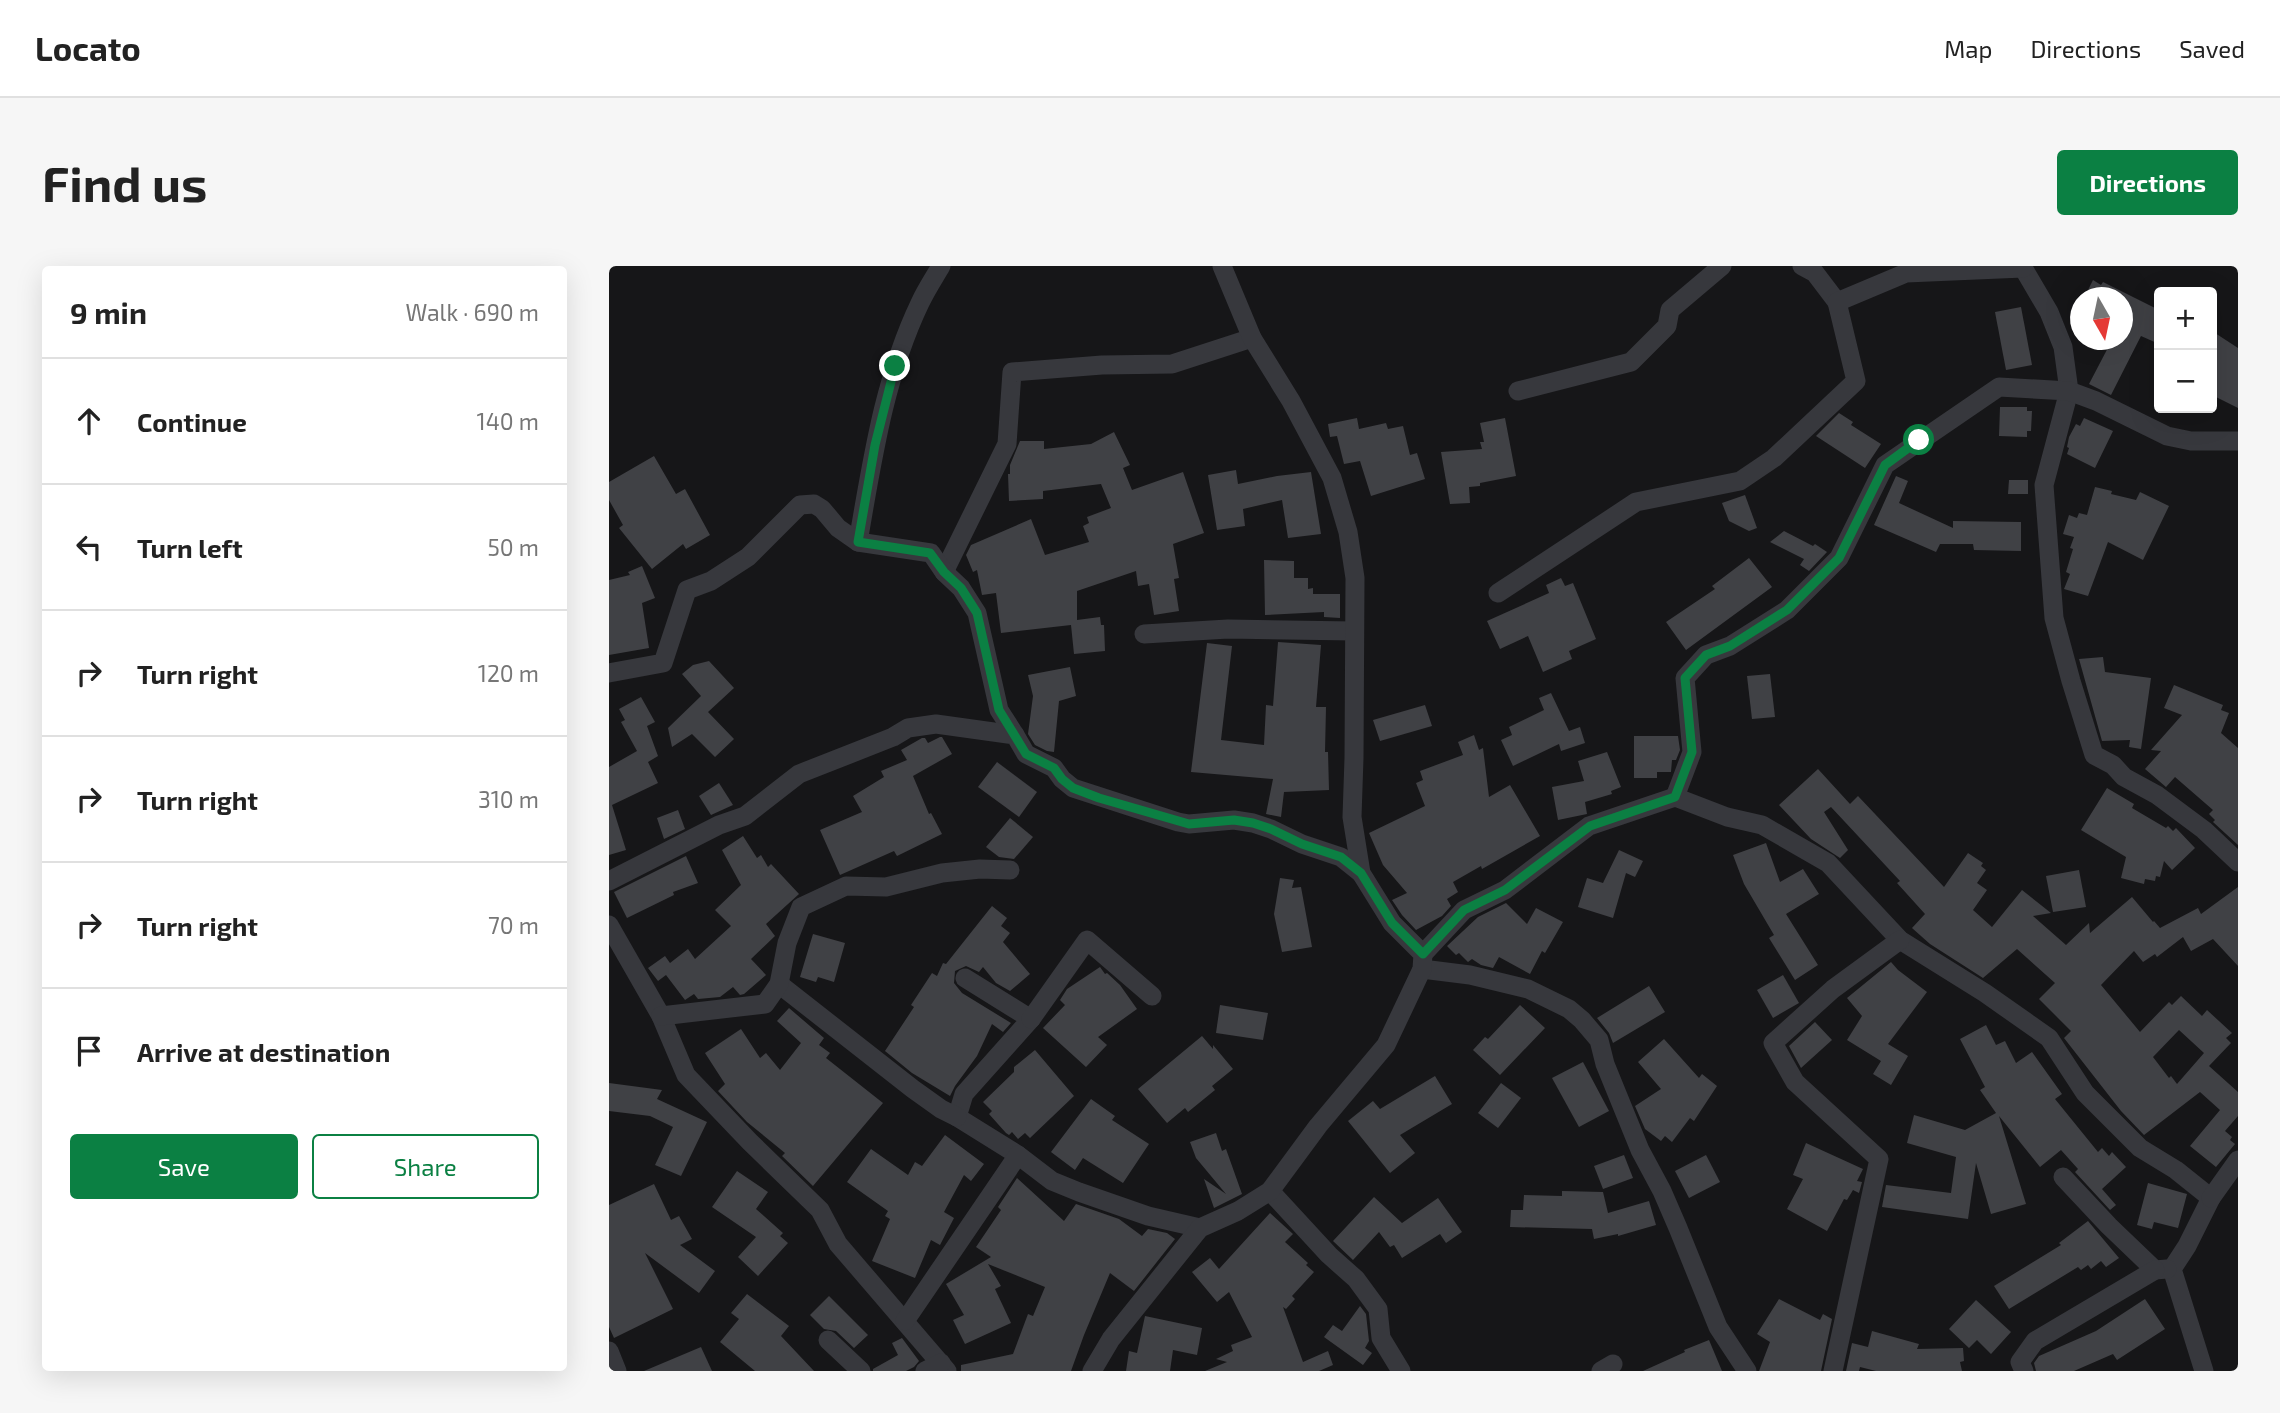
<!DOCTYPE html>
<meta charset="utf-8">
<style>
body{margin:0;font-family:"Exo 2",sans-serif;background:#f6f6f6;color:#222}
.controls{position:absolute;right:21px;top:21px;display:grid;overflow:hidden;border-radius:7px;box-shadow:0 7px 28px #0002}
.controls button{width:63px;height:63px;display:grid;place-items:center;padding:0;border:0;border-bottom:2px solid #e0e0e0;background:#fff;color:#222;font:35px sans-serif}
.compass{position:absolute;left:1461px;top:21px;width:63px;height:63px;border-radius:50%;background:#fff;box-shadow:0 7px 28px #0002;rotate:171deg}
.stop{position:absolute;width:21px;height:21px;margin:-16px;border:5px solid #0b8043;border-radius:50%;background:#fff}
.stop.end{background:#0b8043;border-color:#fff;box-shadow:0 2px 7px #0008}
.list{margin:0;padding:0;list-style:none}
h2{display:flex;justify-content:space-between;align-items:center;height:91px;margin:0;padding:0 28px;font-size:30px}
h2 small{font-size:23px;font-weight:400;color:#767676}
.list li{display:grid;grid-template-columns:46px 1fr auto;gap:21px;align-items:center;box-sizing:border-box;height:126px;padding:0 28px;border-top:2px solid #e0e0e0}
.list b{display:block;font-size:26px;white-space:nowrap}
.list em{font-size:23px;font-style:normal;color:#767676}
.actions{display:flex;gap:14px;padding:21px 28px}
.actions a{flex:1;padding:16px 0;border:2px solid #0b8043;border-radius:7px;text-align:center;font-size:24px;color:#0b8043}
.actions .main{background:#0b8043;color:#fff}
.icon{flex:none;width:38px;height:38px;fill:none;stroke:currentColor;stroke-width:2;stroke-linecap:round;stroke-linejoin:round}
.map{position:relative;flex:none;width:1629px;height:1105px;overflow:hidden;border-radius:7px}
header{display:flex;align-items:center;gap:42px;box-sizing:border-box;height:98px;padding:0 35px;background:#fff;border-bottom:2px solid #e0e0e0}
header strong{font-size:33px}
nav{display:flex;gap:38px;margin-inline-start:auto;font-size:24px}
.intro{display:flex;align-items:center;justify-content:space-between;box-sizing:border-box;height:168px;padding:0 42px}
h1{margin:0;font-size:49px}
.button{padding:18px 32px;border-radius:7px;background:#0b8043;color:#fff;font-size:24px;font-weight:700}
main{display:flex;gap:42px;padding:0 42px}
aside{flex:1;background:#fff;border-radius:7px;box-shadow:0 7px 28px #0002}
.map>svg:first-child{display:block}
</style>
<header>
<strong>Locato</strong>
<nav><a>Map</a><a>Directions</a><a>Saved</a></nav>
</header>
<div class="intro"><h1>Find us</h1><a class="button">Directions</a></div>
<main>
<aside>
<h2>9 min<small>Walk · 690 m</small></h2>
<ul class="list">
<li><svg class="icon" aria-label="ahead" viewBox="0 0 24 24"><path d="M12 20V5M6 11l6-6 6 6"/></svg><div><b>Continue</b></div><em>140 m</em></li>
<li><svg class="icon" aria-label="left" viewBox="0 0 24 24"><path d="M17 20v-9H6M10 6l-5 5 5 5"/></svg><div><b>Turn left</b></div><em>50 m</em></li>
<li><svg class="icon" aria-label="right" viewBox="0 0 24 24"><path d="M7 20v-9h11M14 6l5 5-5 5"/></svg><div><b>Turn right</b></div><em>120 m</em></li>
<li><svg class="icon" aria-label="right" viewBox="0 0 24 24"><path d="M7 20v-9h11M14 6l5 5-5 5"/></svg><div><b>Turn right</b></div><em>310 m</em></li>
<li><svg class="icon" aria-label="right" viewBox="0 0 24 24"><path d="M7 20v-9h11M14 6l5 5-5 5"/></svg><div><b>Turn right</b></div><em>70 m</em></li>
<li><svg class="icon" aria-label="arrive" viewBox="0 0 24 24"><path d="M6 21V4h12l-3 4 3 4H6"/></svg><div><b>Arrive at destination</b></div></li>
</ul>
<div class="actions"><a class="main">Save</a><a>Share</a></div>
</aside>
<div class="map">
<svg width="1629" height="1105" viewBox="0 0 1629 1105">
<rect width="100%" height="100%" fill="#161618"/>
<!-- building -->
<g fill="#404145" fill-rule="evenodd">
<path d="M1484 14 1492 19 1494 16 1550 44V78L1532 70 1502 129 1480 118 1503 74H1514V32H1475Z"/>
<path d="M1412 41 1423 99 1397 104 1386 46Z"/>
<path d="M1603 65 1629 82V142L1603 129Z"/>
<path d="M1391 141H1418V145H1423L1422 165H1418V171L1390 170Z"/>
<path d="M1230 147 1244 156 1242 159 1272 178 1256 202 1207 170Z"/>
<path d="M748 152 750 163 777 157 779 163 794 160 801 189 808 187 816 213 762 230 751 195 735 198 728 170 721 171 719 158Z"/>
<path d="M896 152 907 210 871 217V220L860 221 861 237 841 238 832 186 873 183 871 176H875L871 157Z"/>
<path d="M1475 152 1504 165 1486 202 1458 188 1460 182 1458 181 1460 171 1467 158 1471 160Z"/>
<path d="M505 166 521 199 514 202 523 224 574 206 595 267 564 278 570 312 565 313 570 345 545 349 540 318 529 320 527 305 468 325V354L491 351 492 359H495L496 385 465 388 462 359 392 367 387 327 373 329 368 304 364 306 357 289 362 279 422 253 436 289 480 276 474 260 480 257 478 251 502 242 492 218 434 225V233L400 235 399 208H401V199L411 175H435V183L482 178Z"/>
<path d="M45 190 67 228 76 223 101 269 77 283 74 278 43 303 10 262 14 259 0 234V216Z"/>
<path d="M627 204 629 218 668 210 702 206 712 268 679 272 673 234 634 243 636 260 608 264 599 209Z"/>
<path d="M1287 210 1299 215 1290 237 1344 262V255L1412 256V285L1365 284 1364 278H1331L1327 286 1265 259Z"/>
<path d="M1400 214H1419V228H1399Z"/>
<path d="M1486 221 1503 225 1502 228 1527 234 1531 226 1560 240 1534 294 1499 276 1479 330 1455 323 1461 308 1457 306 1464 283 1461 282 1465 271 1454 268 1460 249 1468 252 1470 247 1478 249Z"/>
<path d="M1136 229 1148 262 1140 265 1120 255 1113 237Z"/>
<path d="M1175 265 1204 280 1206 278 1218 286 1200 305 1191 299 1195 293 1161 276Z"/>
<path d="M1140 292 1163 321 1077 384 1057 356 1106 323 1103 320Z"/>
<path d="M655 294 685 295V312H699V323L704 322V328H731V352L715 351V346L656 349Z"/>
<path d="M33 300 46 332 33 337 40 382 0 389V314L21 309 19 306Z"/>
<path d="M952 312 956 320 964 317 987 373 960 385 963 393 934 406 919 370 891 383 878 355 940 327 937 319Z"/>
<path d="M669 376 712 379 707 441H717L716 486H719L720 524 675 526 672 551 657 548 664 513 582 506 598 377 623 380 612 474 655 479 657 439 664 440Z"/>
<path d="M1494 391 1496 406 1542 412 1532 483 1520 481 1521 474 1493 475 1470 393Z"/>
<path d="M100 395 125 422 99 446 125 473 106 491 83 468 63 481 59 462 92 430 73 408 84 399Z"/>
<path d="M461 401 467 430 450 435 445 486 438 485 426 479 419 468 424 430 419 409Z"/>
<path d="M1161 408 1166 451 1143 453 1138 410Z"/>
<path d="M1565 419 1614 439 1612 444 1620 447 1612 467 1629 482V579L1604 556 1606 554 1600 548 1604 544 1566 511 1557 521 1536 503 1552 485 1542 484 1573 449 1555 442Z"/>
<path d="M942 427 960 465 971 461 976 477 952 485 950 478 904 500 892 474 903 469 900 461 935 444 930 432Z"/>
<path d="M32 431 46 456 38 460 49 490 39 496 49 517 3 539 17 584 0 589V501L28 485 12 456 16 454 10 443Z"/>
<path d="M816 439 823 460 771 475 764 454Z"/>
<path d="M865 469 870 484 874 482 880 531 901 519 931 570 873 603 872 600 844 616 849 626 838 633 842 640 833 650 807 664 793 649 783 634 798 627 774 599 760 567 816 540 807 517 814 514 811 505 854 489 849 476Z"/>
<path d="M1025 470H1069L1071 484 1067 494H1063L1062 506H1048V512H1025Z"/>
<path d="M331 471H333L343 488 304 510 320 548 322 547 333 568 288 590 285 585 231 609 211 564 253 546 244 530 275 511 272 505 298 494 292 484 313 472H316L319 477Z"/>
<path d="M998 486 1012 521 1002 525 1003 528 976 536 978 548 949 554 943 521 975 515 969 495Z"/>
<path d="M388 496 428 526 410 551 369 521Z"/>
<path d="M1209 503 1241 538 1249 530 1335 621 1359 587 1374 597 1372 600 1377 604 1368 617 1378 624 1364 644 1383 661 1413 624 1442 647 1424 650 1457 679 1480 657 1481 667 1523 631 1544 656 1545 655 1551 662 1589 642 1592 648 1629 621V700L1604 673 1582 685 1574 671 1548 691 1546 688 1534 696 1525 685 1492 719 1531 766 1560 736 1563 739 1572 730 1593 750 1598 744 1623 767 1617 772 1622 777 1600 800 1629 826V850L1616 865 1623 871 1621 874 1626 878 1607 901 1581 880 1611 844 1591 826 1535 869 1512 845 1455 772 1462 765 1430 733 1446 717 1408 683 1374 712 1321 678 1303 662 1316 648 1288 617 1291 615 1222 541 1215 546 1239 584 1231 592 1202 573 1170 539ZM1570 764 1595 787 1568 818 1562 810 1560 812 1544 791Z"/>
<path d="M110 517 124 539 102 549 90 530Z"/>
<path d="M1498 522 1525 538 1523 542 1557 562 1559 560 1564 565 1567 562 1586 582 1563 604 1555 595 1551 611 1547 610 1546 615 1536 613 1535 618 1512 612 1517 591 1472 564Z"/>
<path d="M69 544 76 563 55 573 48 552Z"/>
<path d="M401 552 424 571 405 593 390 591 377 581Z"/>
<path d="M134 570 148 592 152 589 159 601 162 598 190 628 157 658 166 670 142 693 157 709 135 728 131 729 124 721 111 731 89 733 85 728 76 734 57 709 49 715 39 702 56 690 61 697 79 683 86 693 122 660 106 644 132 619 113 584Z"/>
<path d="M1157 577 1171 616 1194 603 1210 628 1177 648 1209 699 1186 714 1160 672 1165 669 1135 618 1124 589Z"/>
<path d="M1010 584 1034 595 1026 611 1017 607 1004 652 969 641 978 612 994 617Z"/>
<path d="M77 590 89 617 64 626 65 629 18 652 5 626Z"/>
<path d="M1470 604 1477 641 1444 646 1437 610Z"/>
<path d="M671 612 685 614 683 622 692 621 703 681 673 686 665 648Z"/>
<path d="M897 637 918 658 927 642 954 656 936 687 933 685 921 708 890 691 884 702 872 699 863 693 859 696 850 687 847 689 838 680 869 651Z"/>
<path d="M383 640 398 652 392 660 401 667 394 676 421 708 401 725 387 717 374 701 370 706 357 700 346 705 345 717 353 727 402 757 394 766 383 758 368 790 346 820 341 830 303 807 276 785 305 741 302 739 323 707 328 710 334 697 337 698Z"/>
<path d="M204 668 236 677 225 716 209 711 207 716 191 711Z"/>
<path d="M1282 696 1289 704 1318 726 1279 778 1299 790 1282 819 1264 808 1272 795 1238 774 1253 750 1238 732Z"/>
<path d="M491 701 496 708 498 707 511 719 528 743 489 771 498 779 477 801 434 762 456 739 451 734 458 723Z"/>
<path d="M1174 709 1190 737 1164 752 1148 724Z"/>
<path d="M1040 720 1056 746 1004 777 1000 767 988 752Z"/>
<path d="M611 739 659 747 654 774 607 767Z"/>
<path d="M911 739 936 762 891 809 864 784 876 771 879 773Z"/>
<path d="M180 742 215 772 210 779 221 787 217 792 274 837 204 920 173 890 176 887 138 856 109 825 116 818 96 787 132 763 151 792 157 787 171 804 192 777 168 755Z"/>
<path d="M1206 756 1223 774 1192 802 1180 780Z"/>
<path d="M1377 759 1387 779 1396 775 1407 797 1423 786 1453 828 1446 833 1489 886 1493 882 1500 890 1503 886 1517 901 1493 923 1507 939 1501 944 1466 906 1469 903 1452 884 1431 901 1390 850 1417 938 1382 948 1367 897 1359 953 1273 941 1277 919 1342 927 1347 891 1298 877 1305 849 1356 864 1387 847 1371 824 1376 821 1351 773Z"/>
<path d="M593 770 604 783V779L624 803 603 820 606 824 579 846 576 842 558 857 529 823Z"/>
<path d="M1055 773 1090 812 1093 808 1108 820 1085 855 1081 852 1063 876 1056 870 1052 875 1036 863 1026 840 1052 823 1029 796Z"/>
<path d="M426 784 465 830 421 872 416 867 409 873 403 866 400 869 397 867 380 848 383 845 374 836 405 806V801Z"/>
<path d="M974 796 1000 845 970 861 943 812Z"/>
<path d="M826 810 843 838 791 869 806 887 781 907 739 855 764 835 771 843Z"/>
<path d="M0 817 53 824 48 833 98 856 72 910 46 899 64 861 41 850 0 845Z"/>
<path d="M892 817 912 832 889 862 869 847Z"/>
<path d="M482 833 506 850 503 854 540 878 514 917 474 892 466 904 442 886Z"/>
<path d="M607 867 613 885 617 883 633 928 605 942 595 913 617 928 587 892 581 876Z"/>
<path d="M336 869 375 898 362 915 355 909 335 946 345 952 331 979 322 974 306 1012 263 995 281 953 276 950 279 945 238 916 262 883 299 909 306 896 313 900Z"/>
<path d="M1197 877 1254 903 1248 915 1253 916 1250 927 1244 924 1238 934 1235 933 1218 965 1178 943 1194 913 1184 909Z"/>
<path d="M1015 889 1024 912 994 923 985 900Z"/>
<path d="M1097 889 1111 916 1080 932 1066 905Z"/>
<path d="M128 905 159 926 147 943 174 967 171 970 179 977 149 1010 129 991 147 971 103 941Z"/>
<path d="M408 912 455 955 467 938 510 953 533 970 539 963 558 967 566 973 525 1025 501 1007 475 1069 462 1105H352V1099L404 1088 419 1048 424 1050 436 1021 379 998 392 1020 386 1023 402 1057 356 1078 344 1054 355 1049 337 1018 382 991 367 981 392 944 389 941Z"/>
<path d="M1539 917 1578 928 1569 962 1545 956 1543 963 1528 959Z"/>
<path d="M45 918 62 954 70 950 83 973 71 979 106 1005 90 1027 36 987 64 1043 5 1072 0 1061V939Z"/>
<path d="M953 925 994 926 999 947 1040 935 1047 959 1009 970V968L985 973 983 963 901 961 902 944H914L915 929 953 930Z"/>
<path d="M765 931 793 957 829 932 853 966 837 977 831 968 793 992 785 979 781 981 770 966 744 994 724 975Z"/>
<path d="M661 947 684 968 676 976 699 997 697 999 705 1006 683 1030 686 1033 677 1043 674 1041 694 1096 719 1085 724 1099 710 1105H596L618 1096 607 1093 624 1085 622 1079 643 1071 620 1026 608 1036 583 1006 601 992 610 1003Z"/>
<path d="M1479 955 1510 992 1497 1001 1492 995 1482 1003 1479 999 1472 1004 1469 1001 1400 1043 1385 1020 1452 979 1450 977Z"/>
<path d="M138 1028 180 1060 172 1070 205 1105H146L111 1076 130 1053 122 1047Z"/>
<path d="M220 1030 259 1069 245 1082 227 1065 215 1063 201 1049Z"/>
<path d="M1170 1033 1211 1054 1214 1048 1223 1053 1212 1105H1150L1161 1076 1148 1068Z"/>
<path d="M1536 1033 1556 1063 1508 1094 1504 1088 1465 1105H1427L1425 1097 1430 1090 1487 1065Z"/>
<path d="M1367 1034 1402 1066 1382 1088 1368 1074 1360 1082 1340 1063Z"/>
<path d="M751 1040 757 1048 760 1075 756 1082 763 1087 754 1099 715 1071 724 1059 733 1065Z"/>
<path d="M536 1050 593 1062 588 1089 564 1084 561 1105H517L520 1085 528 1087Z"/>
<path d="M1263 1065 1310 1078 1308 1083 1354 1082 1355 1095 1351 1096 1353 1105H1267L1251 1101 1250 1105H1237L1243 1077 1259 1081Z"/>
<path d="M293 1072 310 1095 305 1101 297 1105H264V1103L289 1089 283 1077Z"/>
<path d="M1100 1074 1113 1105H1034L1076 1086 1075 1084Z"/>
<path d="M92 1081 103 1105H35Z"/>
</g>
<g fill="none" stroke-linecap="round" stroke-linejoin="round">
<!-- minor -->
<g stroke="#37383d" stroke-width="19">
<path d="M1193 0 1206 7 1228 36"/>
<path d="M1413 0 1440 46 1454 81 1460 125 1435 219 1445 352 1462 415 1485 489 1504 499 1515 511 1548 529 1595 564 1629 596"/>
<path d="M909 125 1022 96 1058 60 1061 44 1113 0"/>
<path d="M249 276C263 196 275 112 311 37 317 24 325 12 332 0"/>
<path d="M335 306 398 178 403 106 493 99 563 98 643 72"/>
<path d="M889 327 1027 236 1131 215 1165 192 1247 115 1228 36 1297 7 1414 2"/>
<path d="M535 368 619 363 745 365"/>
<path d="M0 407 54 397 78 324 102 315 139 291 191 239 205 238 213 243 229 262 249 276 322 287 335 306 352 322 368 347 390 444 406 469"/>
<path d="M1066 531 1083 486 1076 412 1097 389 1121 380 1178 344 1230 292 1276 199 1390 121 1460 125 1487 135 1558 170 1582 175H1629"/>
<path d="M0 615 110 559 136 550 190 508 284 471 299 462 327 458 406 469 417 488 445 502 453 513 464 522 569 556 580 558 625 554 644 557 662 563 693 578 732 591 752 607"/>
<path d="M0 659 52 750 77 809 141 876 211 944 229 978 338 1105"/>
<path d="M814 688 855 644 896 624 980 560 1066 531 1118 551 1153 559 1219 597 1291 674 1376 727 1440 772 1476 827 1531 882 1567 904 1602 932 1578 980 1563 1003 1595 1105"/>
<path d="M813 703 861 709 919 723 960 743 973 754 990 774 996 798 1031 884 1053 925 1069 962 1109 1061 1138 1105"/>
<path d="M356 712 422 753 355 828 348 851 409 889"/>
<path d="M170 718 304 823 332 843 348 851"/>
<path d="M52 750 156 738 170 718 178 677 192 641 237 620 277 621 333 607 371 603 401 604"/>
<path d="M422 753 478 674 543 730"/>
<path d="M1454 911 1500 960 1546 1004 1558 1003"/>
<path d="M661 925 720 989 747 1013 769 1043 772 1072 792 1105"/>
<path d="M1602 932 1629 894"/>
<path d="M296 1055 409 889 443 915 470 926 539 950 591 962"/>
<path d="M219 1074 252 1105"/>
<path d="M0 1085 8 1105"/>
<path d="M316 1105 332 1097"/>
<path d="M483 1105 502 1073 591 962 629 945 661 925 709 860 777 779 813 703 814 688 783 657 752 607 743 551 745 492 746 312 739 266 723 212 682 135 643 72 613 0"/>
<path d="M992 1105 1004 1098"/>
<path d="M1224 1105 1270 893 1186 816 1164 777 1224 723 1291 674"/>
<path d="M1415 1105 1411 1096 1426 1075 1546 1004"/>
</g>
</g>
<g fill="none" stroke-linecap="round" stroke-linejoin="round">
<!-- route -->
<path stroke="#0b8043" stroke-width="9" d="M286 100 266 179 249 276 321 287 335 306 352 322 368 347 390 444 417 488 445 502 453 513 464 522 490 532 580 558 625 554 644 557 662 563 693 578 732 591 752 607 783 657 814 688 855 644 896 624 981 560 1066 531 1083 486 1076 412 1097 389 1121 380 1178 344 1230 292 1276 199 1310 174"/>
</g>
</svg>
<div class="controls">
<button>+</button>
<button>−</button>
</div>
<svg class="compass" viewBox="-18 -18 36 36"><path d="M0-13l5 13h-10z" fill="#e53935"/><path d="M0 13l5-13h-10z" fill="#767676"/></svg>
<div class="stop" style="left:1310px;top:174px"></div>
<div class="stop end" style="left:286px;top:100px"></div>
</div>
</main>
